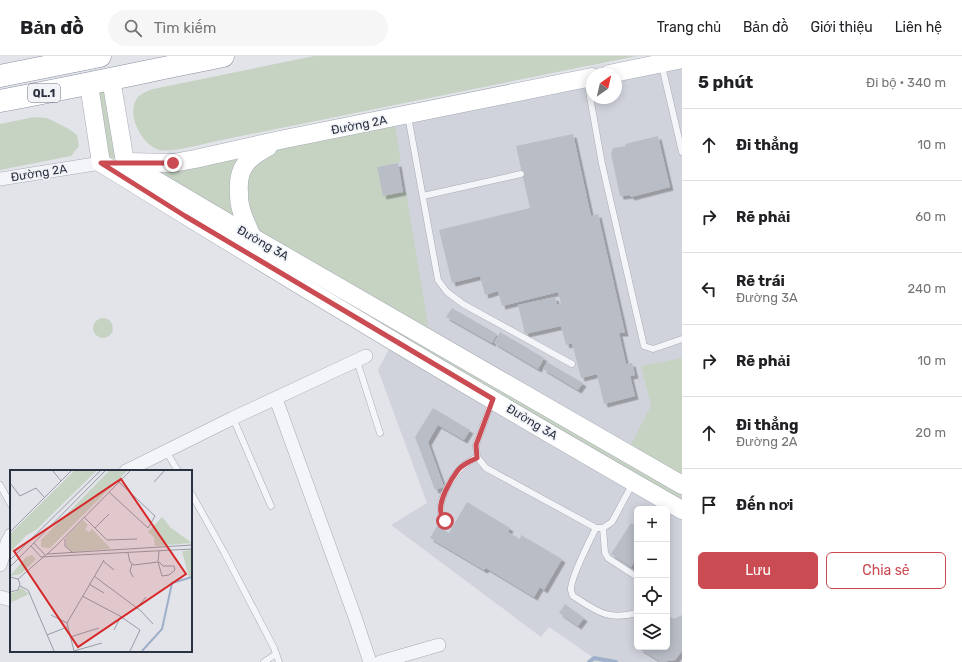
<!DOCTYPE html>
<html lang="vi">
<meta charset="utf-8">
<style>
body{margin:0;font-family:Rubik,sans-serif;background:#f6f6f6;color:#202124}
.controls{position:absolute;right:12px;bottom:12px;display:grid;overflow:hidden;border-radius:6px;box-shadow:0 2px 10px #0003}
.controls button{width:36px;height:36px;display:grid;place-items:center;padding:0;border:0;border-bottom:1px solid #e0e0e0;background:#fff;color:#202124;font:20px sans-serif}
.compass{position:absolute;left:586px;top:12px;width:36px;height:36px;border-radius:50%;background:#fff;box-shadow:0 2px 10px #0003;rotate:34deg}
.stop{position:absolute;width:12px;height:12px;margin:-9px;border:3px solid #cb4b53;border-radius:50%;background:#fff}
.stop.end{background:#cb4b53;border-color:#fff;box-shadow:0 1px 4px #0008}
.list{margin:0;padding:0;list-style:none}
h2{display:flex;justify-content:space-between;align-items:center;height:52px;margin:0;padding:0 16px;font-size:17px}
h2 small{font-size:13px;font-weight:400;color:#757577}
.list li{display:grid;grid-template-columns:26px 1fr auto;gap:12px;align-items:center;box-sizing:border-box;height:72px;padding:0 16px;border-top:1px solid #e0e0e0}
.list b{display:block;font-size:15px;white-space:nowrap}
.list p{margin:0;font-size:13px;white-space:nowrap;color:#757577}
.list em{font-size:13px;font-style:normal;color:#757577}
.actions{display:flex;gap:8px;padding:12px 16px}
.actions a{flex:1;padding:9px 0;border:1px solid #cb4b53;border-radius:6px;text-align:center;font-size:14px;color:#cb4b53}
.actions .main{background:#cb4b53;color:#fff}
.icon{flex:none;width:22px;height:22px;fill:none;stroke:currentColor;stroke-width:2;stroke-linecap:round;stroke-linejoin:round}
.map{position:relative;flex:none;width:682px;height:606px;overflow:hidden}
header{display:flex;align-items:center;gap:24px;box-sizing:border-box;height:56px;padding:0 20px;background:#fff;border-bottom:1px solid #e0e0e0}
header strong{font-size:19px}
nav{display:flex;gap:22px;margin-inline-start:auto;font-size:14px}
.search{width:280px;height:36px;background:#f6f6f6;display:flex;align-items:center;gap:10px;box-sizing:border-box;padding:0 14px;border-radius:22px;color:#757577;font-size:15px}
main{display:flex}
aside{flex:1;background:#fff}
.map>svg:first-child{display:block}
</style>
<header>
<strong>Bản đồ</strong>
<div class="search"><svg class="icon" aria-label="search" viewBox="0 0 24 24"><circle cx="10" cy="10" r="6"/><path d="M15 15l6 6"/></svg>Tìm kiếm</div>
<nav><a>Trang chủ</a><a>Bản đồ</a><a>Giới thiệu</a><a>Liên hệ</a></nav>
</header>
<main>
<div class="map">
<svg width="682" height="606" viewBox="0 0 682 606">
<defs>
<filter id="shadow"><feDropShadow dx="3.5" dy="3.5" stdDeviation="0" flood-color="#0004"/></filter>
</defs>
<rect width="100%" height="100%" fill="#e2e4ea"/>
<!-- built -->
<path fill="#d0d3dc" fill-rule="evenodd" d="M682 11V606H589L594 602 549 571 541 581 391 469 427 447 378 314 390 291 272 94 592 29V42H616V24ZM637 453H667V591H637Z"/>
<!-- green -->
<g fill="#c6d3c3">
<path d="M314 0H637L217 85C203 88 171 97 159 94 141 89 124 55 139 40 142 37 148 35 153 33Z"/>
<path d="M105 32 118 102 108 103 97 34Z"/>
<path d="M34 61 47 62 69 73 77 79 79 90 71 100 0 114V68Z"/>
<path d="M395 69 401 106 377 111 383 139 406 136 429 275 254 174 243 130 245 117 272 94Z"/>
<path d="M247 99 242 167 153 114Z"/>
<path d="M262 195 682 437V446L394 277Z"/>
<circle cx="103" cy="272" r="10"/>
<path d="M682 302V420L630 390 651 350 641 310Z"/>
</g>
<g fill="none" stroke-linecap="round" stroke-linejoin="round">
<!-- stream -->
<path stroke="#9eafc9" stroke-width="4" d="M589 606 594 602 616 606"/>
</g>
<!-- building -->
<g fill="#b9bdc6" filter="url(#shadow)">
<path d="M573 78 591 160 598 158 625 277H619L626 308 632 307 635 319 630 320 635 340 604 348 597 318 581 322 572 287 566 289 561 270 525 278 518 249 555 241 557 249 561 247 558 236 502 250 498 235 485 239 480 220 452 227 439 174 530 152 516 90Z"/>
<path d="M658 80 670 131 631 141 630 139 620 140 611 98 613 92 626 90 625 88Z"/>
<path d="M398 107 403 136 383 140 377 111Z"/>
<path d="M452 252 497 278 492 287 446 261Z"/>
<path d="M500 276 544 302 538 313 494 287Z"/>
<path d="M547 306 583 327 578 334 543 313Z"/>
<path d="M433 352 470 374 464 384 438 369 428 386 444 431 435 434 415 381Z"/>
<path d="M467 446 510 472 508 476 520 483 521 479 562 503 544 534 540 531 534 541 486 512 484 514 430 482 437 470 449 477Z"/>
<path d="M631 467 637 471V501L631 511 611 498Z"/>
<path d="M565 548 584 562 578 570 559 557Z"/>
<path d="M667 559H670L671 564 682 559V595L675 604 661 606 640 593V591H667Z"/>
</g>
<g fill="none" stroke-linecap="round" stroke-linejoin="round">
<defs>
<g id="lane">
<path d="M662 10 682 96"/>
<path d="M587 24 602 108 644 290 653 293 682 283"/>
<path d="M408 60 438 224 447 236 463 248 572 308"/>
<path d="M423 140 521 118"/>
<path d="M357 305 380 377"/>
<path d="M492 345 476 389 477 401 486 412 596 472H603L612 466 633 427"/>
<path d="M233 362 271 450"/>
<path d="M166 395 178 415"/>
<path d="M0 429 11 449"/>
<path d="M191 437 224 496 274 592 279 606"/>
<path d="M445 465C443 463 441 460 441 457 438 444 451 423 459 414 464 408 470 405 477 401"/>
<path d="M596 472C590 484 570 523 571 534 571 535 573 540 573 540 597 555 607 565 637 557"/>
<path d="M603 472 605 497 608 502 637 521"/>
<path d="M264 606 276 598"/>
</g>
<g id="street">
<path d="M0 123 101 107"/>
<path d="M276 343 355 561 370 606"/>
<path d="M126 415 233 362 366 300"/>
<path d="M0 509 7 487 11 479"/>
<path d="M0 541 11 544"/>
<path d="M380 606 439 589"/>
</g>
<g id="secondary">
<path d="M609 18 682 3"/>
<path d="M111 23 125 106"/>
<path d="M89 29 101 107C293 226 486 342 682 454"/>
<path d="M125 106 252 181 682 429"/>
<path d="M127 106 173 107 195 103 280 84 592 21"/>
<path d="M252 181C248 171 242 160 240 149 239 145 239 141 239 137 237 112 247 102 268 91"/>
</g>
<g id="highway">
<path d="M0 20 100 0"/>
<path d="M0 45C75 31 148 15 223 0"/>
</g>
</defs>
<!-- lane casing -->
<use href="#lane" stroke="#a7abb4" stroke-width="7"/>
<!-- street casing -->
<use href="#street" stroke="#a7abb4" stroke-width="14"/>
<!-- secondary casing -->
<use href="#secondary" stroke="#a7abb4" stroke-width="19"/>
<!-- highway casing -->
<use href="#highway" stroke="#8990a0" stroke-width="23"/>
<!-- lane -->
<use href="#lane" stroke="#f4f5f8" stroke-width="6"/>
<!-- street -->
<use href="#street" stroke="#f4f5f8" stroke-width="13"/>
<!-- secondary -->
<use href="#secondary" stroke="#fff" stroke-width="18"/>
<!-- highway -->
<use href="#highway" stroke="#fff" stroke-width="22"/>
</g>
<g fill="none" stroke-linecap="round" stroke-linejoin="round">
<!-- route -->
<path stroke="#cb4b53" stroke-width="5" d="M173 107H101L185 160 493 343 476 389 477 402C470 405 463 408 458 414 451 423 438 445 441 457 441 460 443 463 445 465"/>
</g>
<g text-anchor="middle" stroke-width="3.5" stroke-linejoin="round" paint-order="stroke">
<!-- shield labels -->
<rect fill="#f1f3f7" stroke="#666b78" stroke-width="1" x="28" y="28" width="32" height="18" rx="3"/>
<g font-size="11" font-weight="bold" fill="#2a3141">
<text x="44" y="41">QL.1</text>
</g>
<!-- street labels -->
<g font-size="12" fill="#2a3141" stroke="#f1f3f7">
<text transform="translate(359 69) rotate(-11)" y="4">Đường 2A</text>
<text transform="translate(39 117) rotate(-9)" y="4">Đường 2A</text>
<text transform="translate(263 187) rotate(30)" y="4">Đường 3A</text>
<text transform="translate(532 366) rotate(31)" y="4">Đường 3A</text>
</g>
</g>
<!-- overview -->
<g transform="translate(10 414)">
<rect width="182" height="182" fill="#e2e4ea"/>
<path d="M64 1H86L26 60 17 65 0 82V64ZM99 1H117L40 78 31 77V70ZM152 47 161 58 182 73 145 76 144 67 138 62ZM73 50 78 55 75 59 79 62 82 59 101 79 62 82 56 76V67ZM182 80V107L179 108 172 81ZM22 85 26 89 11 104 0 106 16 87ZM11 117 19 124 0 133V123L6 122Z" fill="#c6d3c3"/>
<path fill="none" stroke="#9eafc9" stroke-width="2" d="M132 181 152 159 162 113 182 107"/>
<path fill="none" stroke="#989ca6" stroke-width="1" d="M43 1 51 11M144 12 154 1M0 13 10 26 26 18 34 27M99 22 138 58 145 46 109 12M74 47 97 70 127 69M85 58 99 44M0 62 61 1M55 69V76L63 83M24 73 35 85M21 76 31 87 182 79M118 83 120 92 124 95 148 92 149 81M37 84 182 75M0 90 90 1M93 91 104 100M148 92 152 106 159 105 165 100 164 96H153L149 92M122 94 120 101 123 107M0 97 95 1M84 106 131 141 143 154M0 107 8 109 10 114 8 120 0 122M8 109 45 77 120 1M79 114 94 123M10 116 18 120 44 181M72 126 110 146 130 160 120 181M127 138 136 127M41 145 57 153M104 160 111 146M37 165 57 157M60 167 89 158M64 181 57 153 94 90M64 181 92 173"/>
<path fill="#d62828" fill-opacity="0.15" stroke="#d62828" stroke-width="2" d="M111 9 176 104 68 177 4 81Z"/>
<rect width="182" height="182" fill="none" stroke="#2a3141" stroke-width="2"/>
</g>
</svg>
<div class="controls">
<button>+</button>
<button>−</button>
<button><svg class="icon" aria-label="locate" viewBox="0 0 24 24"><circle cx="12" cy="12" r="6"/><path d="M12 2v4M12 18v4M2 12h4M18 12h4"/></svg></button>
<button><svg class="icon" aria-label="layers" viewBox="0 0 24 24"><path d="M12 4l9 5-9 5-9-5zM3 14l9 5 9-5"/></svg></button>
</div>
<svg class="compass" viewBox="-18 -18 36 36"><path d="M0-13l5 13h-10z" fill="#e53935"/><path d="M0 13l5-13h-10z" fill="#757577"/></svg>
<div class="stop" style="left:445px;top:465px"></div>
<div class="stop end" style="left:173px;top:107px"></div>
</div>
<aside>
<h2>5 phút<small>Đi bộ · 340 m</small></h2>
<ul class="list">
<li><svg class="icon" aria-label="ahead" viewBox="0 0 24 24"><path d="M12 20V5M6 11l6-6 6 6"/></svg><div><b>Đi thẳng</b></div><em>10 m</em></li>
<li><svg class="icon" aria-label="right" viewBox="0 0 24 24"><path d="M7 20v-9h11M14 6l5 5-5 5"/></svg><div><b>Rẽ phải</b></div><em>60 m</em></li>
<li><svg class="icon" aria-label="left" viewBox="0 0 24 24"><path d="M17 20v-9H6M10 6l-5 5 5 5"/></svg><div><b>Rẽ trái</b><p>Đường 3A</p></div><em>240 m</em></li>
<li><svg class="icon" aria-label="right" viewBox="0 0 24 24"><path d="M7 20v-9h11M14 6l5 5-5 5"/></svg><div><b>Rẽ phải</b></div><em>10 m</em></li>
<li><svg class="icon" aria-label="ahead" viewBox="0 0 24 24"><path d="M12 20V5M6 11l6-6 6 6"/></svg><div><b>Đi thẳng</b><p>Đường 2A</p></div><em>20 m</em></li>
<li><svg class="icon" aria-label="arrive" viewBox="0 0 24 24"><path d="M6 21V4h12l-3 4 3 4H6"/></svg><div><b>Đến nơi</b></div></li>
</ul>
<div class="actions"><a class="main">Lưu</a><a>Chia sẻ</a></div>
</aside>
</main>
